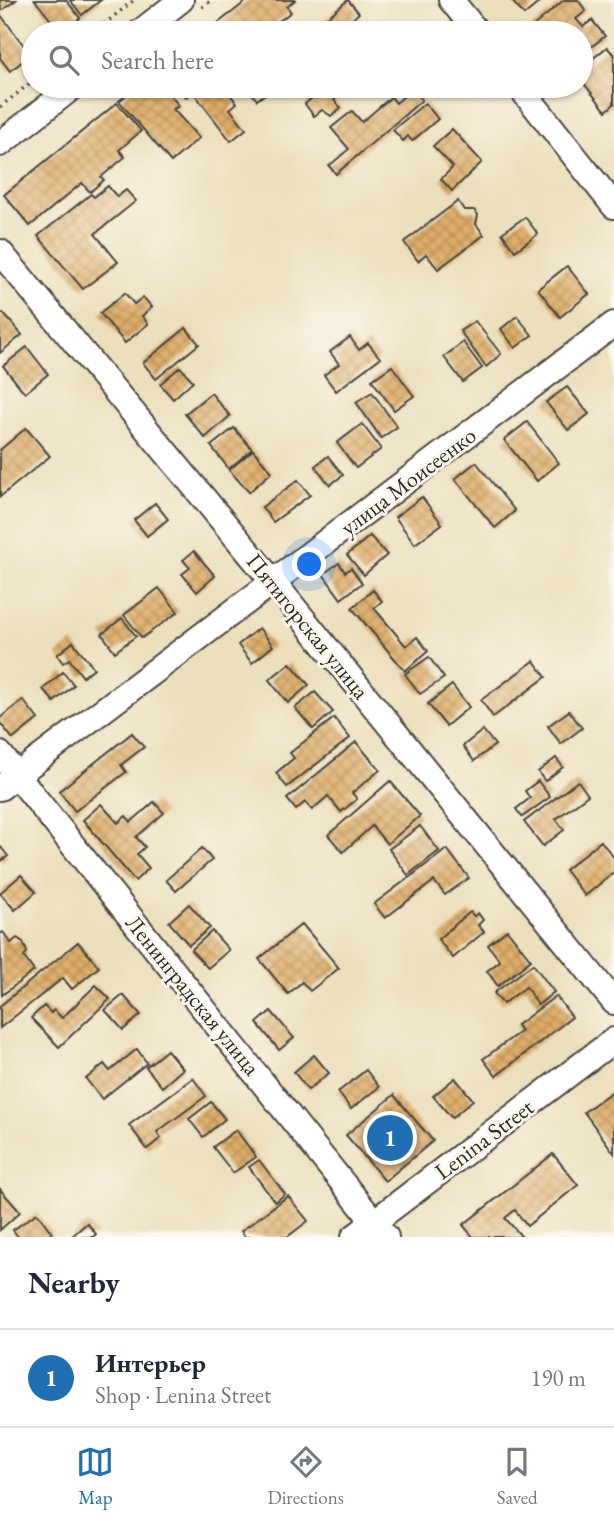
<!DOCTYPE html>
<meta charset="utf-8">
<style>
body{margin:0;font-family:"EB Garamond",serif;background:#f6f6f7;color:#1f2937}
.you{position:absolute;left:310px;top:565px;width:24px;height:24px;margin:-18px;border:5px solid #fff;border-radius:50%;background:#1a73e8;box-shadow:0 0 0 10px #1a73e833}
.badge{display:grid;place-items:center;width:46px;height:46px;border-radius:50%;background:#1f6fb2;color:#fff;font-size:23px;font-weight:700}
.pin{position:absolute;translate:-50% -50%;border:4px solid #fff;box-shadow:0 2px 7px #0006}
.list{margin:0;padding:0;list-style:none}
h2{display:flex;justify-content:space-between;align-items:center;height:91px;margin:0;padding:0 28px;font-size:30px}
h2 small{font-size:23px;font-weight:400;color:#747a83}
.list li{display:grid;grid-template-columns:46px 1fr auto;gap:21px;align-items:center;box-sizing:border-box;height:98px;padding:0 28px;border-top:2px solid #e0e1e3}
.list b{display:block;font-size:26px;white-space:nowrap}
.list p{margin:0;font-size:23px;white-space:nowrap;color:#747a83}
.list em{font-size:23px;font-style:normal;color:#747a83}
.icon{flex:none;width:38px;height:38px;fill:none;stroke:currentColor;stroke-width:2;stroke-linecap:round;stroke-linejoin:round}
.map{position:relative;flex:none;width:614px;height:1237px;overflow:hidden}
.search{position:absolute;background:#fff;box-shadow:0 2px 5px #0004;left:21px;right:21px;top:21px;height:77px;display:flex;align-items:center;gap:18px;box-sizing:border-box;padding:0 24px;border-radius:38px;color:#747a83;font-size:26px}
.sheet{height:189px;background:#fff}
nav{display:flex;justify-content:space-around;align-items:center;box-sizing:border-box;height:98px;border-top:2px solid #e0e1e3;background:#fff;font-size:19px;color:#747a83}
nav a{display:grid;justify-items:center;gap:4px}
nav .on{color:#1f6fb2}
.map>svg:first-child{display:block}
</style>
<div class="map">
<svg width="614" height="1237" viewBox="0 0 614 1237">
<defs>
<pattern id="building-cross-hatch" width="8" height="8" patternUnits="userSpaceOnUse" patternTransform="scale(1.75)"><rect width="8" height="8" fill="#dfae69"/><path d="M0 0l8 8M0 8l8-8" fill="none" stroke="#b58e57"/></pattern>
</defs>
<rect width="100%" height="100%" fill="#fbf7ec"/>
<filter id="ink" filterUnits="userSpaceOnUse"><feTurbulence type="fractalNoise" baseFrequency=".0143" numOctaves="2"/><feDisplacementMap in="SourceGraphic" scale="14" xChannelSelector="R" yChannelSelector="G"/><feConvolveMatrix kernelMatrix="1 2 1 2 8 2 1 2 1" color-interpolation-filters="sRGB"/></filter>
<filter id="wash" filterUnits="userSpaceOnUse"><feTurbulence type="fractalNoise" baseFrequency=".00686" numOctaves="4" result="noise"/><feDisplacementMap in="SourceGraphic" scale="28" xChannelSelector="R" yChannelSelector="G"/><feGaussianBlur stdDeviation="1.57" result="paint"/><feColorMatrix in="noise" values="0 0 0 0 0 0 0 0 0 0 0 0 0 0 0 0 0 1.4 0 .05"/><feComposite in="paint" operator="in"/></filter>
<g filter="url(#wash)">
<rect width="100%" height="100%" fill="#ecdfbc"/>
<g id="blocks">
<!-- building -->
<g fill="url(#building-cross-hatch)">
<path d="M0 0H16L1 11Z"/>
<path d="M35 0H66L80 18 61 33Z"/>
<path d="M70 0H101L82 15Z"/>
<path d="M248 0H295L287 7 291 12 263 33H205Z"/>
<path d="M348 0 359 13 339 31 341 33H309Z"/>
<path d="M511 0H542L524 15Z"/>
<path d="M564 0H578L586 11 576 19 583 27 592 20 605 36 581 55V33H537L532 27Z"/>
<path d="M0 14 31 55 10 71 0 58Z"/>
<path d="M607 47 614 55V104L606 111 581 80V68Z"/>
<path d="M138 86H163L179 106 173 109 199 138 171 162 119 101Z"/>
<path d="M177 86H223L237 103 230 109 246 129 231 141 193 92 186 97Z"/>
<path d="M246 86H261L259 87 265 94 257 100Z"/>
<path d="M327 86H351L334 100 341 108 331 116 322 110 314 116 305 104Z"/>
<path d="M379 86H393L384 93Z"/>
<path d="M412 89 422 100 336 174 329 166 349 149 331 128 352 111 362 122 391 97 396 103Z"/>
<path d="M117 103 141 131 119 150 125 157 101 177 104 180 90 192 82 183 30 226 4 195Z"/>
<path d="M425 103 438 119 412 141 408 136 403 141 393 130Z"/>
<path d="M452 129 482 162 452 191 441 179 453 167 433 146Z"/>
<path d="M108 186 117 197 126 190 136 201 95 234 118 262 83 289 38 236 91 194 94 197Z"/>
<path d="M458 201 464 210H474L478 215 476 224 484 235 438 269 426 254 418 261 404 242Z"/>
<path d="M525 217 538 234 515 251 502 233Z"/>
<path d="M567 266 589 294 560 317 538 289Z"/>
<path d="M125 293 134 304 143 297 152 307 142 316 148 324 125 343 100 313Z"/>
<path d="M3 313 22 335 0 353V315Z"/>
<path d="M517 316 532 335 515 348 501 329Z"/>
<path d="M475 321 501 354 486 367 460 331Z"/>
<path d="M186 328 199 344 156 379 143 363Z"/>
<path d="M350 337 359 350 368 343 380 358 336 391 324 375 339 364 330 352Z"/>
<path d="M463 342 482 368 463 382 444 357Z"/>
<path d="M27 347 48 374 25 393 3 366Z"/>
<path d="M392 366 414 396 394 410 372 380Z"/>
<path d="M180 367 193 381 173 399 160 384Z"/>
<path d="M567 387 589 414 568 430 546 402Z"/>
<path d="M372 392 397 427 381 438 356 402Z"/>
<path d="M211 393 230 416 205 438 185 414Z"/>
<path d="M527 422 559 463 537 481 504 440Z"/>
<path d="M362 424 381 449 356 468 337 443Z"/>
<path d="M26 428 50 456 0 497V450Z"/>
<path d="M234 428 252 449 229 469 211 446Z"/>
<path d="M253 450 272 472 249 492 229 470Z"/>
<path d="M328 456 343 475 330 485 315 466Z"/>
<path d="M476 462 515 511 495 528 455 479Z"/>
<path d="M298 480 310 495 273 522 262 507Z"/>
<path d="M422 497 442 524 415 544 395 517Z"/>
<path d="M155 503 168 519 147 536 134 520Z"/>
<path d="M370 536 387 555 364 575 347 555Z"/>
<path d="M194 551 215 576 197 592 182 574 190 568 183 560Z"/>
<path d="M339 563 345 572 351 568 362 583 341 599 323 574Z"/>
<path d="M159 588 178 612 142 638 124 615Z"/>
<path d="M373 590 382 601 374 608 406 646 417 637 428 651 405 671 352 608Z"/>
<path d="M122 618 136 636 115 652 102 634Z"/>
<path d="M259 628 273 646 252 663 238 645Z"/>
<path d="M73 642 94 668 83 677 69 659 63 663 57 655Z"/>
<path d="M429 657 444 678 420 694 405 674Z"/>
<path d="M534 661 546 677 493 717 481 700Z"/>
<path d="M290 663 309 685 288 703 269 680Z"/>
<path d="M63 672 74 685 54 702 43 689Z"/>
<path d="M452 685 469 707 446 726 428 704Z"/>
<path d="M315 692 333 712 313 729 295 708Z"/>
<path d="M23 700 38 719 13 739 0 723V718Z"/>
<path d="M569 711 582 728 561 744 548 726Z"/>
<path d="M334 718 350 738 287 787 276 773 294 758 290 753Z"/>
<path d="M483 730 495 745 474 761 463 746Z"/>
<path d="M132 733 144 747 121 765 126 772 75 811 59 791Z"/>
<path d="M356 742 380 770 352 793 357 799 341 812 328 796 312 810 305 802 296 810 287 799Z"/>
<path d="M556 758 563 767 545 781 538 772Z"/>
<path d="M390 781 420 816 387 844 372 826 343 852 328 835Z"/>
<path d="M538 781 550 797 522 817 516 809 530 798 525 791Z"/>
<path d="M578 781 588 795 556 819 564 830 543 846 524 822Z"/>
<path d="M154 802 164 813 136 837 145 847 137 854 149 868 135 881 83 820 101 804 118 823 126 816 131 822Z"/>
<path d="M420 826 439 851 408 875 389 849Z"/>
<path d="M601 841 614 858V872L585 896 565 870Z"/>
<path d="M0 846 8 856 0 862Z"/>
<path d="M202 848 212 860 176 891 166 880Z"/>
<path d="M447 849 469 878 445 895 434 881 385 918 374 904Z"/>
<path d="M21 875 36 892 15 910 0 893Z"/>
<path d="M189 904 210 928 189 945 169 922Z"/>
<path d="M470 912 474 916 478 913 483 920 478 925 484 932 453 958 438 939Z"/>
<path d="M302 924 339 968 310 991 302 982 288 994 259 959Z"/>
<path d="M507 930 531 960 498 986 487 971 500 961 488 945Z"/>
<path d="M212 931 229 950 208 968 191 950Z"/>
<path d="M3 932 11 943 17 938 23 942 27 952 24 957 34 971 2 995 0 934Z"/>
<path d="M78 942 99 967 72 989 63 978 0 1028V1006Z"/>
<path d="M533 964 554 992 538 1005 526 987 503 1004 494 993Z"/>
<path d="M96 985 110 999 59 1047 31 1018 44 1006 51 1013 54 1010 62 1018Z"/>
<path d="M123 995 141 1015 123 1030 105 1010Z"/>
<path d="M556 996 572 1017 496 1076 483 1059 521 1031 517 1025Z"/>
<path d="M271 1011 294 1038 279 1050 257 1023Z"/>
<path d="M137 1049 147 1063 102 1099 86 1079 104 1064 110 1071Z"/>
<path d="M167 1050 183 1069 162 1087 146 1067Z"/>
<path d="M314 1055 329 1073 308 1090 294 1072Z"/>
<path d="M366 1070 379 1087 351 1109 338 1092Z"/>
<path d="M193 1078 206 1096 157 1132 161 1138 147 1149 129 1125Z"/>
<path d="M455 1078 473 1100 452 1118 433 1096Z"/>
<path d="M614 1090V1153L584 1112Z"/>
<path d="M394 1095 433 1141 385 1181 346 1135Z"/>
<path d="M211 1102 225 1119 203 1137 189 1119Z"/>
<path d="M236 1130 256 1157 233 1173 213 1147Z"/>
<path d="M553 1154 578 1185 527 1226 515 1210 505 1218 522 1237H473L463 1225Z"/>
<path d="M259 1160 285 1194 275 1202 249 1167Z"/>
<path d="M0 1189 20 1212 0 1230Z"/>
<path d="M288 1196 308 1221 287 1237H245L241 1231Z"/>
<path d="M37 1213 52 1233 46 1237H18L13 1230Z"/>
<path d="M87 1223 96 1234 93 1237H71Z"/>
</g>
</g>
</g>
<g filter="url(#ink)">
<use href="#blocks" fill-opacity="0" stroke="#484641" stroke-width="2"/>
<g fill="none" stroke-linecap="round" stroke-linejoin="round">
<defs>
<g id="minor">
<path d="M451 0 478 33"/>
<path d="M139 33 181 0"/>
<path d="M519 86 614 206"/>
<path d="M0 144 74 86"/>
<path d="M0 252 274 583 614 1002"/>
<path d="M0 754 386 1237"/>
<path d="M0 788 614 324"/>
<path d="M354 1237 614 1040"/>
</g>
</defs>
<!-- minor casing -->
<use href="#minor" stroke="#484641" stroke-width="28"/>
<!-- path -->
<g stroke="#484641" stroke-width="3.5" stroke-dasharray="2 5" stroke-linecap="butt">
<path d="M202 7 212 0"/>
<path d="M93 33 134 0"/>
<path d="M94 93 103 86"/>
<path d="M0 107 33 81"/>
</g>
<!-- minor -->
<use href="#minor" stroke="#fff" stroke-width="24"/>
</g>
</g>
<g text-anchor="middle" stroke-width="6" stroke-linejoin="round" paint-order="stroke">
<!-- street labels -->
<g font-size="23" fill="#2b2b2b" stroke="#fbf7ec">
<text transform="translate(408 481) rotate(-37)" y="8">улица Моисеенко</text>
<text transform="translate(308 626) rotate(51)" y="8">Пятигорская улица</text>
<text transform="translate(193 995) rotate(51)" y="8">Ленинградская улица</text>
<text transform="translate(484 1139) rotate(-37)" y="8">Lenina Street</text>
</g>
</g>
</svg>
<div class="you"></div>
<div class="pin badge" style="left:390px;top:1138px">1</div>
<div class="search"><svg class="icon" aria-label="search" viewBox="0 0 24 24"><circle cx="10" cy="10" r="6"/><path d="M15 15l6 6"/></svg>Search here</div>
</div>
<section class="sheet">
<h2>Nearby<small></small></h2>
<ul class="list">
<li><span class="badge">1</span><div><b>Интерьер</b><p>Shop · Lenina Street</p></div><em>190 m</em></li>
</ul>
</section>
<nav>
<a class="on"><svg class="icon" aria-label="map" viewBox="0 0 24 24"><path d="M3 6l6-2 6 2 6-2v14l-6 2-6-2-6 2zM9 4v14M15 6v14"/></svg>Map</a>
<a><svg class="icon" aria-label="directions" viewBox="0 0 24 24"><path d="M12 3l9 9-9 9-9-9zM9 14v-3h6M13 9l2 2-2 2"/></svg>Directions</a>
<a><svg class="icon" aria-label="saved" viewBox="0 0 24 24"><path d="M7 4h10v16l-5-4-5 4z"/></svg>Saved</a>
</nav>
